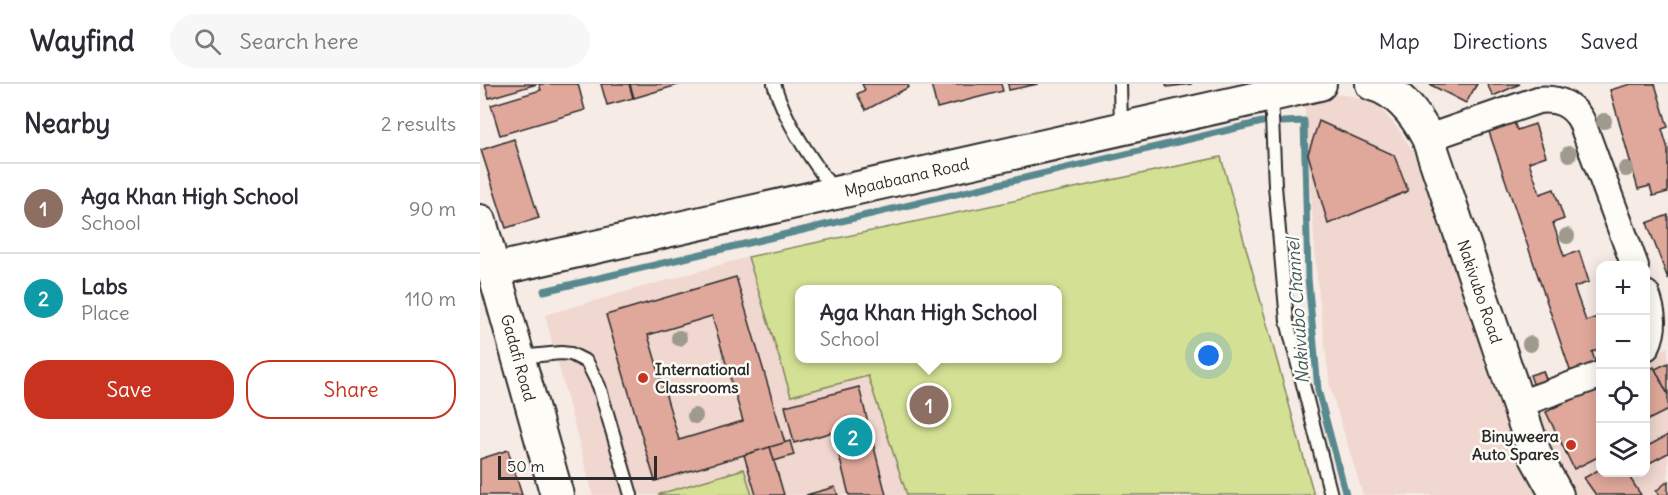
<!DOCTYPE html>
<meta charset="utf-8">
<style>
body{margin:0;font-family:Delius,sans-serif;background:#f7f7f7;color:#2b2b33}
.controls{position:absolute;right:18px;bottom:18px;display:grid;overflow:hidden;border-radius:12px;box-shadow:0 3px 15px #0003}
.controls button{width:54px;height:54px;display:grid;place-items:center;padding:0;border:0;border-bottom:2px solid #e1e1e2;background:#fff;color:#2b2b33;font:30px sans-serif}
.scale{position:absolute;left:18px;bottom:15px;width:159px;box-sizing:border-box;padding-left:6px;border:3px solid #2b2b2b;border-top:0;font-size:16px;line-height:21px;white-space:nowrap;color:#2b2b2b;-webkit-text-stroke:4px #fdfcf7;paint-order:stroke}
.you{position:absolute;left:729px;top:272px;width:21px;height:21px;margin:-15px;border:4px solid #fff;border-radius:50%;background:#1a73e8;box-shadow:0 0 0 9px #1a73e833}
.badge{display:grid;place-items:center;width:39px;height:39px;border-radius:50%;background:#c8321e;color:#fff;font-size:20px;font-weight:700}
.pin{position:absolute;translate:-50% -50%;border:3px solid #fff;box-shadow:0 2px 6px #0006}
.popup{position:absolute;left:315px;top:201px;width:267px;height:78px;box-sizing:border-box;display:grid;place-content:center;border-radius:12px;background:#fff;filter:drop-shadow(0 2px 4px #0005);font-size:20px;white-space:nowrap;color:#7c7c81}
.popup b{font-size:22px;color:#2b2b33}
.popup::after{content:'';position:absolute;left:50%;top:100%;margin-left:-12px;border:12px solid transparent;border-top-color:#fff}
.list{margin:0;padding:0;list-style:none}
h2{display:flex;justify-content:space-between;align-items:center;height:78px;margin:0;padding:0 24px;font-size:26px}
h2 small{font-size:20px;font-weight:400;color:#7c7c81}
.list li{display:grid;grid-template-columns:39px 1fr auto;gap:18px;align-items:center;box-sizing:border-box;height:90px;padding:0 24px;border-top:2px solid #e1e1e2}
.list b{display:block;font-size:22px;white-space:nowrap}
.list p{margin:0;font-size:20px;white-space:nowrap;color:#7c7c81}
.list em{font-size:20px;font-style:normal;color:#7c7c81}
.actions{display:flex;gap:12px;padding:18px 24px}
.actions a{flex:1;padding:14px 0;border:2px solid #c8321e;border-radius:24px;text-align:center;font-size:21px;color:#c8321e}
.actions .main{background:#c8321e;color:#fff}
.icon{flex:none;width:33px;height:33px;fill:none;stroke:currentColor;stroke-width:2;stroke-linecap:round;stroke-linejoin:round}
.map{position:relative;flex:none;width:1188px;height:411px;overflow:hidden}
header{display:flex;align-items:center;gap:36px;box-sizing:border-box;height:84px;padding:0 30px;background:#fff;border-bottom:2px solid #e1e1e2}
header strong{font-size:28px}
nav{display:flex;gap:33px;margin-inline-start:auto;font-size:21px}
.search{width:420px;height:54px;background:#f7f7f7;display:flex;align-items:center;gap:15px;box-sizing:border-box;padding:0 21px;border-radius:33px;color:#7c7c81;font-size:22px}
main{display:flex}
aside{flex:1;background:#fff}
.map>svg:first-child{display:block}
</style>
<header>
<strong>Wayfind</strong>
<div class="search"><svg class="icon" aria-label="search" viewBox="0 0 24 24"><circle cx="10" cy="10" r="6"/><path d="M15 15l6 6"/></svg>Search here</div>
<nav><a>Map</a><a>Directions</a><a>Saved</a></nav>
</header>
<main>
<aside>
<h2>Nearby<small>2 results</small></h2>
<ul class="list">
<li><span class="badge" style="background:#8d6e63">1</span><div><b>Aga Khan High School</b><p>School</p></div><em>90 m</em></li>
<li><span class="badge" style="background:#0f9aa8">2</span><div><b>Labs</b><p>Place</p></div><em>110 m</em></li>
</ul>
<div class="actions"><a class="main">Save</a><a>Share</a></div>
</aside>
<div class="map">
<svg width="1188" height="411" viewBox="0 0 1188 411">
<rect width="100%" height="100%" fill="#f7ebe5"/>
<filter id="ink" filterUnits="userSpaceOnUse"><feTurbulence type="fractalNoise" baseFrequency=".0167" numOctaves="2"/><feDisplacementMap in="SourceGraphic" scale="12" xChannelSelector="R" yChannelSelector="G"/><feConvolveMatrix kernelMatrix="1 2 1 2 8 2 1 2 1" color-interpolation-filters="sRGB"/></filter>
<g filter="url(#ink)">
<!-- built -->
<g fill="#f0d7cf" fill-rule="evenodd">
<path d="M853 10 872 12 898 22 919 46 936 73 1044 387 1056 411H883L850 303 837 194 824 13Z"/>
<path d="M741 73 834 411H113L65 231 268 173ZM320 206H578V274H320Z"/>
<path d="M1188 263V411H1088L1049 329 1120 295V388H1166V274Z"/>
</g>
<!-- green -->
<g fill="#d4e194" stroke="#808660" stroke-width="1.5" fill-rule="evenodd">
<path d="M741 73 834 411H427L388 292 311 312 268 173ZM320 206H578V274H320Z"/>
<path d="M264 385 272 411H179V410Z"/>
</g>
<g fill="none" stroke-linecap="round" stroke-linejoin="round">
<!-- stream -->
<g stroke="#59898f" stroke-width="7">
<path d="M803 38 824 37 828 194 838 306 866 411"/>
<path d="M64 207 782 38"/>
</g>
</g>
<!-- building -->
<g fill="#e0a89b" stroke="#2b2b2b" stroke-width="1.5" fill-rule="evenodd">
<path d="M5 0H57L9 14Z"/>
<path d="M59 0H98L105 26 20 51 11 21 61 6Z"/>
<path d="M121 0H149L153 14 127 21Z"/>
<path d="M150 0H201L154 14Z"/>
<path d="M382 0H427L429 3 386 26 377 10 385 6Z"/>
<path d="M451 0H521L523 7 457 24Z"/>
<path d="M528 0H558L529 6Z"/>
<path d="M686 0H712L687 3Z"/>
<path d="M949 0H997L986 19Z"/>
<path d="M1007 0H1040L1013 12Z"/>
<path d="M1151 0H1175L1188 43 1182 45 1188 65V108L1173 112 1170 102 1158 105 1130 6Z"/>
<path d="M1032 33 1037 46 1055 40 1066 72 1049 78 1060 110 1074 105 1084 135 1073 139 1084 172 1099 167 1109 198 1094 203 1106 237 1120 232V265L1112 268 1117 283 1092 292 1007 42Z"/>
<path d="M839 37 914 71 928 107 848 140 828 70Z"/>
<path d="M34 55 59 134 26 144 1 66Z"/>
<path d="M1188 131V195L1167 139Z"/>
<path d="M256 193 305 359 175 397 126 231ZM232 232 263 337 199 356 168 251Z"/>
<path d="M1188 279V311L1175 285Z"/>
<path d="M1174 283 1188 311V326L1166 337V287Z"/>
<path d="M1063 287 1068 300 1055 305 1050 291Z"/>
<path d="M1120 300V372L1094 385 1066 328Z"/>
<path d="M379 303 406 411H369L353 348 314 359 305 322Z"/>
<path d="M1188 351V369L1166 381V363Z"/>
<path d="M310 357 314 371 294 377 290 363Z"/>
<path d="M290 363 304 411H276L264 371Z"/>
<path d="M28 366 42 411H0V375Z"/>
<path d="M1120 385V388H1152L1148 391 1161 411H1116L1104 394Z"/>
<path d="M1188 397V411H1179L1176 407Z"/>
<path d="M355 403 358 411H326Z"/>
</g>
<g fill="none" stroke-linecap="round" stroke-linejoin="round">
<defs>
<g id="service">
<path d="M294 0C306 40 330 73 354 107"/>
<path d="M640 0 641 43"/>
<path d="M791 11 795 102 807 237 851 411"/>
<path d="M39 273 81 269 91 270 107 278 119 302 151 411"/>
</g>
<g id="minor">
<path d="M948 54 1058 16C1077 14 1091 19 1101 36L1155 182"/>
<path d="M1166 210C1173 229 1175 245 1166 263"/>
<path d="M1039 320 1120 291"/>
</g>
<g id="tertiary">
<path id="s1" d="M892 0C918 7 936 31 948 54L1056 373 1077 411"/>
<path id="s2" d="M0 137 77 411"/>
<path id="s3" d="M13 186 840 0"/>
</g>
</defs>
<!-- service casing -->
<use href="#service" stroke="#2b2b2b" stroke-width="16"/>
<!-- minor casing -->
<use href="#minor" stroke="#2b2b2b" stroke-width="30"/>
<!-- tertiary casing -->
<use href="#tertiary" stroke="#2b2b2b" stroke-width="36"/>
<!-- service -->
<use href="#service" stroke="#fdfcf7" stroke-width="12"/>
<!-- minor -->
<use href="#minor" stroke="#fdfcf7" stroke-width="26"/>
<!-- tertiary -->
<use href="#tertiary" stroke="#fdfcf7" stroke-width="32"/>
</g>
<!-- trees -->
<g fill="#9e9a8d">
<circle cx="1124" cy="37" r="8"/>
<circle cx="1089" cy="70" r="8"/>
<circle cx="1146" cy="85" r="8"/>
<circle cx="1087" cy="152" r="8"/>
<circle cx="199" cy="254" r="8"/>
<circle cx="1050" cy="260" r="8"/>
<circle cx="215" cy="332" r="8"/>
</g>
</g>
<!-- markers -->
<g fill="#c8321e" stroke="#fdfcf7" stroke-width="2">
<circle cx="163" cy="294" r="6"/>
<circle cx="1091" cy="361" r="6"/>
</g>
<g text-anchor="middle" stroke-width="5" stroke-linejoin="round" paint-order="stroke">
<!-- street labels -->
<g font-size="16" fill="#2b2b2b" stroke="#fdfcf7">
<text dy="6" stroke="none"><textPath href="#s3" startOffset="424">Mpaabaana Road</textPath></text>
<text dy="6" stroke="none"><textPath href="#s1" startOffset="242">Nakivubo Road</textPath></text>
<text dy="6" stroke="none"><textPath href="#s2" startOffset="142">Gadafi Road</textPath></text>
</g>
<!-- poi labels -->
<g font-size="16" font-weight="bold" fill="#2b2b2b" stroke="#fdfcf7" text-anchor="start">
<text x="175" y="291">International<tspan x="175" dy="18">Classrooms</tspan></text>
<text x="1079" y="358" text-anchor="end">Binyweera<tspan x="1079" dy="18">Auto Spares</tspan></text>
</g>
<!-- water labels -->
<g font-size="18" font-style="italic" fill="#425a5d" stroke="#fdfcf7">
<text transform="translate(818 227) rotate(-94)" y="6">Nakivubo Channel</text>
</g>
</g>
</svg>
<div class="controls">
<button>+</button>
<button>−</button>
<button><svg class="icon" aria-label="locate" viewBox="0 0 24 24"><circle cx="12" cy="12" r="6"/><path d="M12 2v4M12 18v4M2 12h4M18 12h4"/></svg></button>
<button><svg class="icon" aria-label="layers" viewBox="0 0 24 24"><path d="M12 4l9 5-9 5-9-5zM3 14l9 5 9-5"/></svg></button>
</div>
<div class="scale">50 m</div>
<div class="you"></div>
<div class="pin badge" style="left:449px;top:321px;background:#8d6e63">1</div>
<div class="popup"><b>Aga Khan High School</b>School</div>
<div class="pin badge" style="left:373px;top:353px;background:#0f9aa8">2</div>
</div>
</main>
